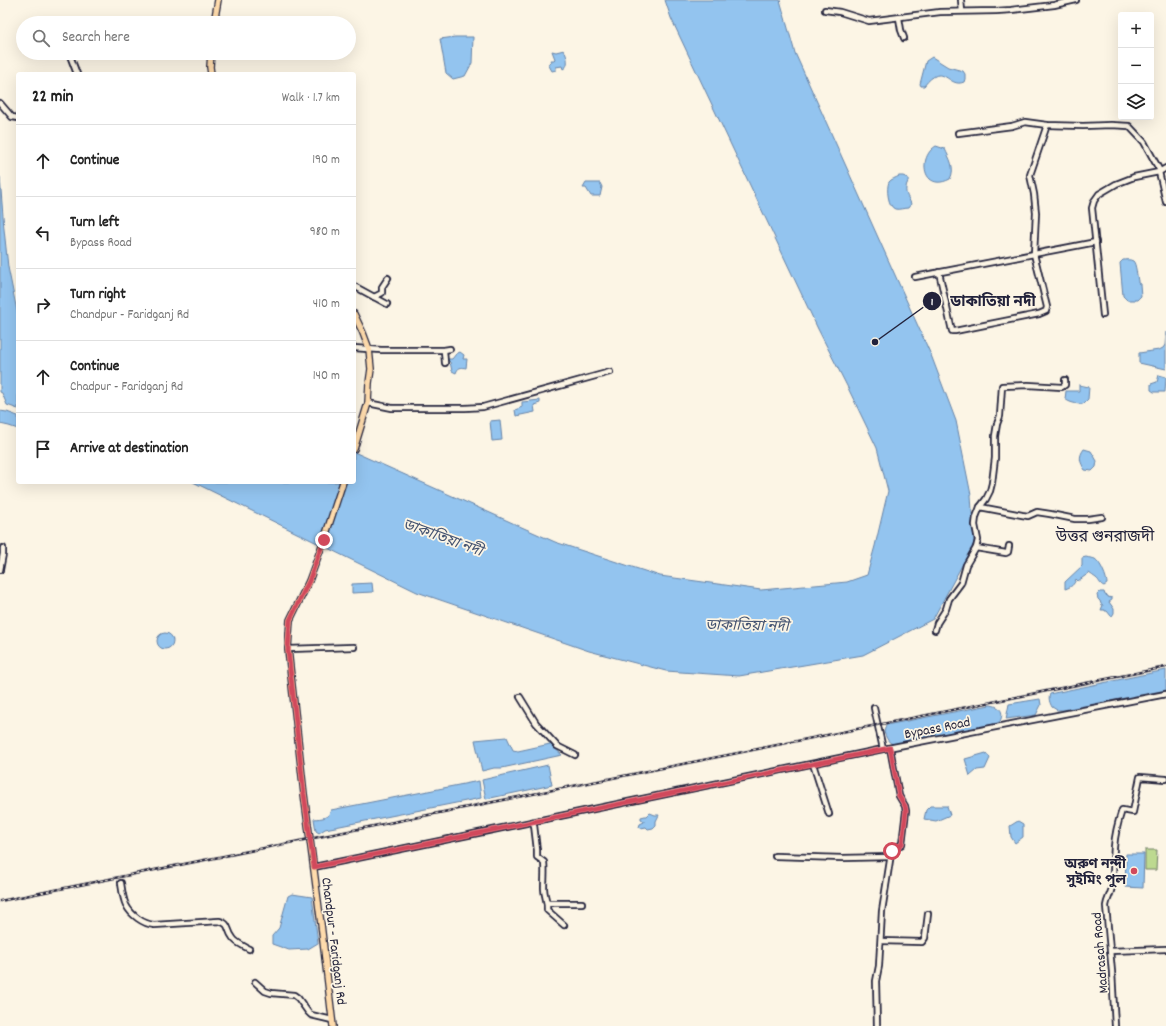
<!DOCTYPE html>
<meta charset="utf-8">
<style>
body{margin:0;font-family:Dekko,"Noto Sans Bengali",sans-serif;background:#f6f6f6;color:#222}
.controls{position:absolute;right:12px;top:12px;display:grid;overflow:hidden;border-radius:4px;box-shadow:0 4px 16px #0002}
.controls button{width:36px;height:36px;display:grid;place-items:center;padding:0;border:0;border-bottom:1px solid #e0e0e0;background:#fff;color:#222;font:20px sans-serif}
.stop{position:absolute;width:12px;height:12px;margin:-9px;border:3px solid #d1495b;border-radius:50%;background:#fff}
.stop.end{background:#d1495b;border-color:#fff;box-shadow:0 1px 4px #0008}
.list{margin:0;padding:0;list-style:none}
h2{display:flex;justify-content:space-between;align-items:center;height:52px;margin:0;padding:0 16px;font-size:17px}
h2 small{font-size:13px;font-weight:400;color:#767676}
.list li{display:grid;grid-template-columns:26px 1fr auto;gap:12px;align-items:center;box-sizing:border-box;height:72px;padding:0 16px;border-top:1px solid #e0e0e0}
.list b{display:block;font-size:15px;white-space:nowrap}
.list p{margin:0;font-size:13px;white-space:nowrap;color:#767676}
.list em{font-size:13px;font-style:normal;color:#767676}
.icon{flex:none;width:22px;height:22px;fill:none;stroke:currentColor;stroke-width:2;stroke-linecap:round;stroke-linejoin:round}
.map{position:relative;flex:none;width:1166px;height:1026px;overflow:hidden}
.search{position:absolute;background:#fff;box-shadow:0 4px 16px #0002;left:16px;top:16px;width:340px;height:44px;display:flex;align-items:center;gap:10px;box-sizing:border-box;padding:0 14px;border-radius:22px;color:#767676;font-size:15px}
.panel{position:absolute;background:#fff;box-shadow:0 4px 16px #0002;left:16px;top:72px;width:340px;height:412px;border-radius:4px}
.map>svg:first-child{display:block}
</style>
<div class="map">
<svg width="1166" height="1026" viewBox="0 0 1166 1026">
<rect width="100%" height="100%" fill="#fcf5e5"/>
<filter id="ink" filterUnits="userSpaceOnUse"><feTurbulence type="fractalNoise" baseFrequency=".025" numOctaves="2"/><feDisplacementMap in="SourceGraphic" scale="8" xChannelSelector="R" yChannelSelector="G"/><feConvolveMatrix kernelMatrix="1 2 1 2 8 2 1 2 1" color-interpolation-filters="sRGB"/></filter>
<g filter="url(#ink)">
<!-- green -->
<path fill="#bdd990" stroke="#707e66" d="M1145 850H1157L1156 870H1145Z"/>
<!-- water -->
<g fill="#93c4ef" stroke="#6683a7">
<path d="M665 0H780L795 53 931 355 956 421 971 495 974 543 933 619 863 655 739 676 666 671 589 651 417 592 193 482H354V452L555 542 660 576 761 590 847 582 867 575 875 546 888 491 877 448 849 390 818 329 671 18Z"/>
<path d="M455 37H473L472 63 465 76 453 79 446 73 440 39Z"/>
<path d="M564 50C567 56 570 66 563 69L562 66 556 67V70L552 71 548 64 550 62 551 63 552 62 551 60H554L555 59 552 51 556 52Z"/>
<path d="M932 57 948 67 963 71 965 74V79L964 82C948 89 944 60 924 86H921L920 84 926 61Z"/>
<path d="M936 146 945 149C949 158 956 168 950 179 923 193 917 157 936 146Z"/>
<path d="M899 176H903L908 178C909 183 906 183 906 188 905 195 909 198 911 204L908 208C904 208 899 210 895 209 888 207 886 188 889 182 891 179 896 178 899 176Z"/>
<path d="M0 177 4 229 8 267 18 316V409L7 405 2 393 0 392Z"/>
<path d="M586 183H600L602 187 600 196H591L586 188H583Z"/>
<path d="M1123 260C1126 260 1130 259 1133 261 1136 263 1137 277 1138 281V283L1140 284 1141 296 1137 300H1127L1123 296 1120 263Z"/>
<path d="M1166 332V369L1139 363V353L1159 350 1163 348 1165 345Z"/>
<path d="M460 352 464 355 463 359H467L466 368C461 367 458 367 456 373L452 371 450 362 447 359H452L456 354Z"/>
<path d="M1159 375 1166 377 1165 392H1154L1151 390V384L1157 382Z"/>
<path d="M1079 385 1089 387 1088 399 1083 404C1076 404 1070 403 1065 399L1066 391H1079Z"/>
<path d="M540 400V403L534 405 535 412 516 416 515 410 522 407V402Z"/>
<path d="M0 411 7 412 18 416V429L9 426 0 424Z"/>
<path d="M500 420 502 440 492 441 490 421Z"/>
<path d="M1084 449 1091 451 1097 461 1096 467 1092 471 1085 470C1080 462 1078 457 1084 449Z"/>
<path d="M1086 557C1089 558 1093 558 1095 559 1101 563 1107 578 1107 584L1104 586C1099 584 1100 581 1096 578 1094 576 1091 575 1089 573L1078 581 1076 579C1074 585 1071 587 1065 589V582L1082 566V558Z"/>
<path d="M372 583 373 592 352 593V584Z"/>
<path d="M1100 592H1104L1105 595 1108 596V597L1112 598V600L1109 602 1114 609V613L1112 616H1111L1107 611H1105V610H1101L1103 605 1101 604 1100 601 1098 599 1097 595Z"/>
<circle cx="165" cy="641" r="8"/>
<path d="M1166 670V690L1063 710H1057L1052 707C1050 703 1048 699 1050 694L1054 693Z"/>
<path d="M1040 699 1041 705 1036 715 1006 719 1009 704Z"/>
<path d="M990 705C1001 706 1005 713 999 723L899 745C889 744 888 742 884 732L886 725Z"/>
<path d="M507 737 513 750 518 751 550 744 562 755 502 768H494L482 771 475 740Z"/>
<path d="M986 753 990 758 985 769 977 770 970 776 965 759Z"/>
<path d="M548 765 552 785 486 799 482 780Z"/>
<path d="M479 781 481 798 325 829 319 833 316 831 314 819C322 818 328 819 331 810Z"/>
<path d="M930 806H947L950 815 936 821 924 819 926 810Z"/>
<path d="M650 813 655 815H659L656 821V825L653 828 648 829 646 827 641 828 639 827 640 824 644 822V821L641 819V817L645 816H647Z"/>
<path d="M1018 821 1023 824V837L1015 843 1011 837 1010 826Z"/>
<path d="M1126 854H1144L1143 888 1125 887Z"/>
<path d="M292 894 312 897 318 943 308 949 289 950 272 944V936L279 928 288 896Z"/>
</g>
<g fill="none" stroke-linecap="round" stroke-linejoin="round">
<defs>
<g id="minor">
<path d="M961 0 962 11"/>
<path d="M825 10 840 12 869 21 940 12 996 11 1011 10 1054 5 1076 0"/>
<path d="M899 18 901 30 904 38"/>
<path d="M69 53 77 74"/>
<path d="M0 103 12 117 18 118"/>
<path d="M958 133 1012 126 1025 122 1047 125 1083 126 1111 125 1129 126 1144 142 1160 171"/>
<path d="M1159 172 1166 202"/>
<path d="M939 272 952 331H955L1039 314 1046 311 1047 307 1034 254 1036 213 1034 194 1030 175 1047 125"/>
<path d="M915 277 1096 242"/>
<path d="M354 286 387 304"/>
<path d="M374 297 382 293V287L388 278"/>
<path d="M1103 315 1092 208 1094 201 1099 194 1116 184 1134 177 1159 172 1166 168"/>
<path d="M354 348 381 350H444L450 349"/>
<path d="M444 350 445 363"/>
<path d="M368 403 392 408H465L483 407 610 372"/>
<path d="M980 507 1022 515 1028 516 1037 512 1050 514 1075 519H1088L1102 517"/>
<path d="M976 548 1006 553 1008 552 1009 546"/>
<path d="M0 570 3 554V548"/>
<path d="M935 630 937 623 946 609 949 599 961 583 966 565 976 548 978 540 975 525 976 517 980 507 986 499 990 491 992 483 995 458V436L997 424 1000 416 1002 386 1028 385 1062 387 1065 385V380"/>
<path d="M288 649 354 647"/>
<path d="M520 697 536 723 557 746 575 755"/>
<path d="M874 708 883 749"/>
<path d="M813 764 829 814"/>
<path d="M532 822 534 825 537 850V857L544 862C545 871 544 879 544 888 544 896 548 901 547 910L564 925"/>
<path d="M775 856 843 858 890 857"/>
<path d="M314 867 883 749 1166 694"/>
<path d="M121 883C122 890 123 899 126 905 131 915 143 924 154 925L219 921C231 924 226 929 233 938 236 943 244 946 249 949"/>
<path d="M548 903H582"/>
<path d="M881 941 922 942 925 938 928 914"/>
<path d="M1110 951 1166 949"/>
<path d="M255 982 265 991 271 993 294 995 298 998 308 1012 311 1015 332 1020"/>
<path d="M877 1026 876 981 879 966 882 911 891 854 894 849 902 844 906 811 905 806 899 796 890 748"/>
<path d="M1115 1026 1112 972 1106 906C1107 898 1112 893 1112 885 1114 872 1113 859 1114 847 1115 834 1118 822 1122 810L1133 812 1140 777 1166 779"/>
</g>
<g id="major">
<path d="M214 23 218 0"/>
<path d="M211 74 210 67 211 53"/>
<path d="M354 314 363 333 369 349 371 369 369 383 368 403 354 449"/>
<path d="M333 1026 321 924 304 794 288 649 290 620 309 581 324 540 343 482"/>
</g>
</defs>
<!-- minor casing -->
<use href="#minor" stroke="#22223b" stroke-width="8"/>
<!-- major casing -->
<use href="#major" stroke="#22223b" stroke-width="8"/>
<!-- minor -->
<use href="#minor" stroke="#fcf5e5" stroke-width="4.5"/>
<!-- major -->
<use href="#major" stroke="#fedbac" stroke-width="5.5"/>
<defs>
<path id="rail" d="M0 901 1166 667"/>
</defs>
<!-- rail casing -->
<use href="#rail" stroke="#22223b" stroke-width="2.5"/>
<!-- rail -->
<use href="#rail" stroke="#fcf5e5" stroke-width="1" stroke-dasharray="3" stroke-linecap="butt"/>
</g>
</g>
<g fill="none" stroke-linecap="round" stroke-linejoin="round" filter="url(#ink)">
<!-- route -->
<path stroke="#d1495b" stroke-width="5" d="M324 540 309 581 290 620 288 650 304 794 314 867 890 748 899 796 905 806 906 811 902 844 892 851"/>
</g>
<!-- markers -->
<circle fill="#d1495b" stroke="#fcf5e5" stroke-width="1.5" cx="1134" cy="871" r="4"/>
<g text-anchor="middle" stroke-width="3.5" stroke-linejoin="round" paint-order="stroke">
<!-- street labels -->
<g font-size="14" fill="#22223b" stroke="#fcf5e5">
<text transform="translate(937 727) rotate(-11)" y="5">Bypass Road</text>
<text transform="translate(335 941) rotate(83)" y="5">Chandpur - Faridganj Rd</text>
<text transform="translate(1099 953) rotate(-95)" y="5">Madrasah Road</text>
</g>
<!-- poi labels -->
<g font-size="14" font-weight="bold" fill="#22223b" stroke="#fcf5e5" text-anchor="end">
<text x="1126" y="868">অরুণ নন্দী<tspan x="1126" dy="16">সুইমিং পুল</tspan></text>
</g>
<!-- water labels -->
<g font-size="15" font-style="italic" fill="#445371" stroke="#fcf5e5">
<text transform="translate(443 537) rotate(20)" y="5">ডাকাতিয়া নদী</text>
<text transform="translate(747 625) rotate(1)" y="5">ডাকাতিয়া নদী</text>
</g>
<!-- quarter labels -->
<g font-size="16" fill="#22223b" stroke="#fcf5e5">
<text x="1105" y="541">উত্তর গুনরাজদী</text>
</g>
</g>
<!-- callouts -->
<path fill="none" stroke="#22223b" stroke-width="1.5" d="M875 342L932 301"/>
<g fill="#22223b" stroke="#fcf5e5" stroke-width="1.5">
<circle cx="875" cy="342" r="4"/>
<circle cx="932" cy="301" r="10"/>
</g>
<g font-size="12" text-anchor="middle" font-weight="bold" fill="#fff">
<text x="932" y="305">1</text>
</g>
<g font-size="15" text-anchor="middle" font-weight="bold" fill="#22223b" stroke="#fcf5e5" stroke-width="3.5" stroke-linejoin="round" paint-order="stroke">
<text x="993" y="306">ডাকাতিয়া নদী</text>
</g>
</svg>
<div class="controls">
<button>+</button>
<button>−</button>
<button><svg class="icon" aria-label="layers" viewBox="0 0 24 24"><path d="M12 4l9 5-9 5-9-5zM3 14l9 5 9-5"/></svg></button>
</div>
<div class="stop" style="left:892px;top:851px"></div>
<div class="stop end" style="left:324px;top:540px"></div>
<div class="search"><svg class="icon" aria-label="search" viewBox="0 0 24 24"><circle cx="10" cy="10" r="6"/><path d="M15 15l6 6"/></svg>Search here</div>
<section class="panel">
<h2>22 min<small>Walk · 1.7 km</small></h2>
<ul class="list">
<li><svg class="icon" aria-label="ahead" viewBox="0 0 24 24"><path d="M12 20V5M6 11l6-6 6 6"/></svg><div><b>Continue</b></div><em>190 m</em></li>
<li><svg class="icon" aria-label="left" viewBox="0 0 24 24"><path d="M17 20v-9H6M10 6l-5 5 5 5"/></svg><div><b>Turn left</b><p>Bypass Road</p></div><em>980 m</em></li>
<li><svg class="icon" aria-label="right" viewBox="0 0 24 24"><path d="M7 20v-9h11M14 6l5 5-5 5"/></svg><div><b>Turn right</b><p>Chandpur - Faridganj Rd</p></div><em>410 m</em></li>
<li><svg class="icon" aria-label="ahead" viewBox="0 0 24 24"><path d="M12 20V5M6 11l6-6 6 6"/></svg><div><b>Continue</b><p>Chadpur - Faridganj Rd</p></div><em>140 m</em></li>
<li><svg class="icon" aria-label="arrive" viewBox="0 0 24 24"><path d="M6 21V4h12l-3 4 3 4H6"/></svg><div><b>Arrive at destination</b></div></li>
</ul>
</section>
</div>
